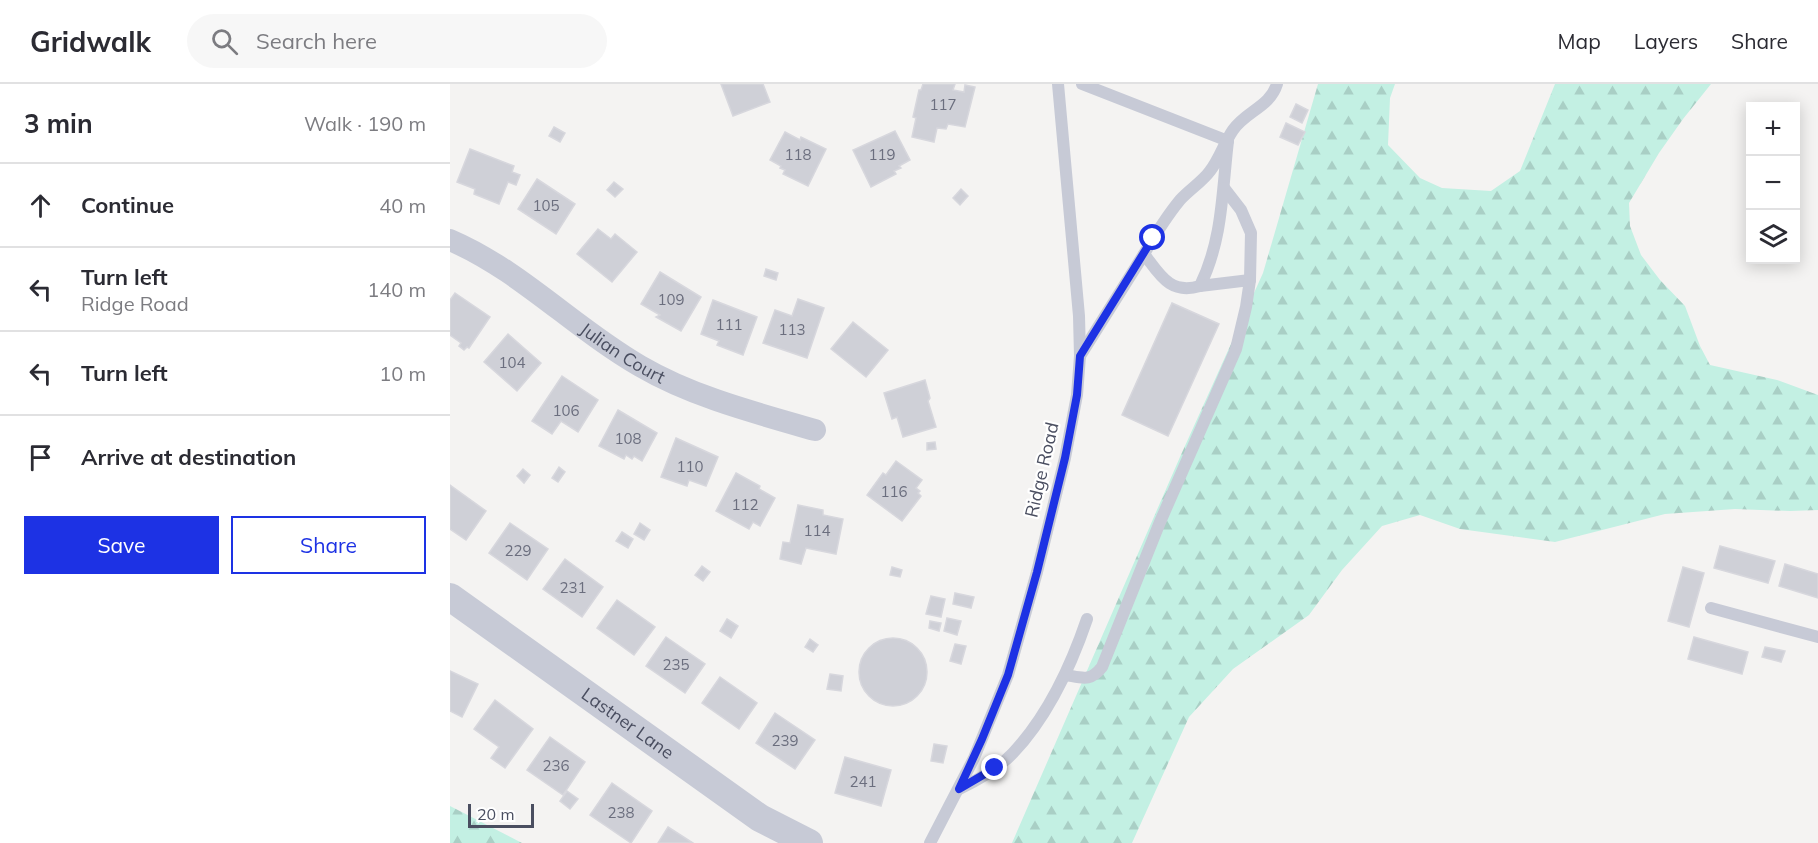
<!DOCTYPE html>
<meta charset="utf-8">
<style>
body{margin:0;font-family:Mulish,sans-serif;background:#f7f7f7;color:#2b2b33}
.controls{position:absolute;right:18px;top:18px;display:grid;overflow:hidden;border-radius:0px;box-shadow:0 3px 15px #0003}
.controls button{width:54px;height:54px;display:grid;place-items:center;padding:0;border:0;border-bottom:2px solid #e1e1e2;background:#fff;color:#2b2b33;font:30px sans-serif}
.scale{position:absolute;left:18px;bottom:15px;width:66px;box-sizing:border-box;padding-left:6px;border:3px solid #4a4e60;border-top:0;font-size:16px;line-height:21px;white-space:nowrap;color:#4a4e60;-webkit-text-stroke:4px #fff;paint-order:stroke}
.stop{position:absolute;width:18px;height:18px;margin:-14px;border:4px solid #1d32e4;border-radius:50%;background:#fff}
.stop.end{background:#1d32e4;border-color:#fff;box-shadow:0 2px 6px #0008}
.list{margin:0;padding:0;list-style:none}
h2{display:flex;justify-content:space-between;align-items:center;height:78px;margin:0;padding:0 24px;font-size:26px}
h2 small{font-size:20px;font-weight:400;color:#7c7c81}
.list li{display:grid;grid-template-columns:39px 1fr auto;gap:18px;align-items:center;box-sizing:border-box;height:84px;padding:0 24px;border-top:2px solid #e1e1e2}
.list b{display:block;font-size:22px;white-space:nowrap}
.list p{margin:0;font-size:20px;white-space:nowrap;color:#7c7c81}
.list em{font-size:20px;font-style:normal;color:#7c7c81}
.actions{display:flex;gap:12px;padding:18px 24px}
.actions a{flex:1;padding:14px 0;border:2px solid #1d32e4;border-radius:0px;text-align:center;font-size:21px;color:#1d32e4}
.actions .main{background:#1d32e4;color:#fff}
.icon{flex:none;width:33px;height:33px;fill:none;stroke:currentColor;stroke-width:2;stroke-linecap:round;stroke-linejoin:round}
.map{position:relative;flex:none;width:1368px;height:759px;overflow:hidden}
header{display:flex;align-items:center;gap:36px;box-sizing:border-box;height:84px;padding:0 30px;background:#fff;border-bottom:2px solid #e1e1e2}
header strong{font-size:28px}
nav{display:flex;gap:33px;margin-inline-start:auto;font-size:21px}
.search{width:420px;height:54px;background:#f7f7f7;display:flex;align-items:center;gap:15px;box-sizing:border-box;padding:0 21px;border-radius:33px;color:#7c7c81;font-size:22px}
main{display:flex}
aside{flex:1;background:#fff}
.map>svg:first-child{display:block}
</style>
<header>
<strong>Gridwalk</strong>
<div class="search"><svg class="icon" aria-label="search" viewBox="0 0 24 24"><circle cx="10" cy="10" r="6"/><path d="M15 15l6 6"/></svg>Search here</div>
<nav><a>Map</a><a>Layers</a><a>Share</a></nav>
</header>
<main>
<aside>
<h2>3 min<small>Walk · 190 m</small></h2>
<ul class="list">
<li><svg class="icon" aria-label="ahead" viewBox="0 0 24 24"><path d="M12 20V5M6 11l6-6 6 6"/></svg><div><b>Continue</b></div><em>40 m</em></li>
<li><svg class="icon" aria-label="left" viewBox="0 0 24 24"><path d="M17 20v-9H6M10 6l-5 5 5 5"/></svg><div><b>Turn left</b><p>Ridge Road</p></div><em>140 m</em></li>
<li><svg class="icon" aria-label="left" viewBox="0 0 24 24"><path d="M17 20v-9H6M10 6l-5 5 5 5"/></svg><div><b>Turn left</b></div><em>10 m</em></li>
<li><svg class="icon" aria-label="arrive" viewBox="0 0 24 24"><path d="M6 21V4h12l-3 4 3 4H6"/></svg><div><b>Arrive at destination</b></div></li>
</ul>
<div class="actions"><a class="main">Save</a><a>Share</a></div>
</aside>
<div class="map">
<svg width="1368" height="759" viewBox="0 0 1368 759">
<defs>
<pattern id="forest-firs" width="22" height="20" patternUnits="userSpaceOnUse" patternTransform="scale(1.5)"><rect width="22" height="20" fill="#c3f0e3"/><path d="M5 1l3.5 6h-7zM16 11l3.5 6h-7z" fill="#a9cfc5"/></pattern>
</defs>
<rect width="100%" height="100%" fill="#f4f3f2"/>
<!-- forest -->
<g fill="url(#forest-firs)">
<path d="M868 0H945L940 14 938 61 970 94 992 104 1041 107 1070 87 1105 0H1261L1233 35 1209 69 1179 119 1180 142 1191 171 1210 196 1235 222 1250 262 1260 281 1327 296 1368 311V426L1340 427 1285 425 1215 430 1105 458 1010 445 970 431 932 442 892 486 859 531 783 585 739 633 682 759H562L730 373 813 189Z"/>
<path d="M0 722 72 759H0Z"/>
</g>
<!-- building -->
<g fill="#cfd0d7" stroke="#d7d7dd" stroke-width="1.5">
<path d="M271 0H313L320 18 283 32Z"/>
<path d="M473 0H505L503 6 514 8 515 1 525 3 515 43 498 40 496 45 487 44 484 58 462 53 466 34 463 33 469 6H471Z"/>
<path d="M846 20 858 26 852 39 840 33Z"/>
<path d="M836 39 855 48 848 61 830 53Z"/>
<path d="M104 43 115 49 110 58 99 52Z"/>
<path d="M445 47 460 76 449 82 451 84 444 87 446 90 421 103 403 66Z"/>
<path d="M335 48 350 56 351 53 376 65 358 102 333 90 335 86 330 84 331 82 320 76Z"/>
<path d="M20 65 64 82 62 88 70 91 66 101 58 98 49 120 24 110 25 105 7 98Z"/>
<path d="M87 95 125 120 106 150 68 125Z"/>
<path d="M164 98 173 105 165 113 157 106Z"/>
<path d="M511 105 518 112 510 121 503 114Z"/>
<path d="M148 145 161 155 165 150 187 168 162 198 127 170Z"/>
<path d="M316 185 328 189 326 196 314 192Z"/>
<path d="M210 188 251 213 231 247 206 233 210 231 191 220Z"/>
<path d="M5 209 40 233 19 264 17 263 14 266 9 262 11 259 0 251V216Z"/>
<path d="M348 215 374 224 357 274 313 259 325 226 342 232Z"/>
<path d="M263 216 307 233 293 271 267 261 269 257 251 250Z"/>
<path d="M722 219 769 240 718 352 672 331Z"/>
<path d="M403 238 438 266 416 293 381 265Z"/>
<path d="M58 250 91 279 67 307 34 278Z"/>
<path d="M112 292 148 316 128 348 111 337 102 350 82 337Z"/>
<path d="M475 296 480 314 478 317 486 343 453 353 447 333 442 335 434 309Z"/>
<path d="M168 326 207 349 192 377 184 372 182 375 176 371 174 375 149 362Z"/>
<path d="M226 354 268 373 256 402 239 396 237 402 211 393Z"/>
<path d="M485 358 486 365 477 366V359Z"/>
<path d="M446 377 472 396 466 404 470 407 468 409 471 412 452 437 417 411 433 389 436 391Z"/>
<path d="M109 383 115 388 108 398 102 394Z"/>
<path d="M73 385 80 391 74 399 67 392Z"/>
<path d="M286 389 310 402 309 405 325 414 310 442 303 438 299 445 266 427Z"/>
<path d="M0 401 36 427 16 456 0 445Z"/>
<path d="M348 421 373 426V431L393 435 386 470 356 464 351 480 330 475 333 458 340 459Z"/>
<path d="M60 439 98 465 77 496 39 469Z"/>
<path d="M190 439 200 446 194 456 184 450Z"/>
<path d="M172 448 183 455 178 464 166 457Z"/>
<path d="M1270 462 1325 477 1318 499 1264 484Z"/>
<path d="M115 475 153 503 132 533 93 505Z"/>
<path d="M1335 480 1368 490V514L1329 502Z"/>
<path d="M252 482 260 488 253 497 245 491Z"/>
<path d="M442 483 452 486 450 493 440 491Z"/>
<path d="M1233 483 1254 489 1239 543 1218 537Z"/>
<path d="M505 509 524 513 521 524 503 520Z"/>
<path d="M481 512 495 515 491 533 476 530Z"/>
<path d="M167 516 205 543 184 571 147 544Z"/>
<path d="M497 534 511 537 507 551 494 547Z"/>
<path d="M277 535 288 542 281 554 270 547Z"/>
<path d="M480 537 491 539 489 547 479 544Z"/>
<path d="M216 553 255 580 235 609 196 582Z"/>
<path d="M1244 553 1298 568 1292 590 1238 575Z"/>
<circle cx="443" cy="588" r="34"/>
<path d="M360 555 368 561 363 568 355 563Z"/>
<path d="M505 560 516 562 511 580 500 577Z"/>
<path d="M1315 563 1335 567 1331 578 1312 573Z"/>
<path d="M0 587 28 600 12 633 0 627Z"/>
<path d="M380 590 393 592 391 607 377 605Z"/>
<path d="M270 593 307 619 289 645 252 619Z"/>
<path d="M45 616 83 645 55 684 41 674 49 663 24 645Z"/>
<path d="M325 629 365 656 345 685 306 659Z"/>
<path d="M100 653 135 678 113 711 77 686Z"/>
<path d="M484 660 497 662 493 679 481 677Z"/>
<path d="M395 673 441 686 431 722 385 709Z"/>
<path d="M162 699 202 727 181 759 140 731Z"/>
<path d="M117 707 128 715 120 725 110 717Z"/>
<path d="M218 743 243 759H208Z"/>
</g>
<g fill="none" stroke-linecap="round" stroke-linejoin="round">
<!-- service -->
<g stroke="#c7cad6" stroke-width="12">
<path d="M632 0 778 57"/>
<path d="M778 57C772 107 773 155 750 202 720 211 710 191 694 170 705 151 716 133 730 116 740 105 752 98 760 87 770 74 774 59 783 46 796 27 820 23 827 0"/>
<path d="M750 202 800 196"/>
<path d="M630 272 694 170"/>
<path d="M1261 524 1368 553"/>
<path d="M616 591C633 594 640 598 652 583L710 438 786 265 796 223 800 196 801 149 791 126 774 104"/>
<path d="M509 705C528 696 549 684 563 669 597 633 621 582 637 535"/>
<path d="M480 759 524 674 558 591 587 488 615 374 627 311 630 272 629 232 608 0"/>
</g>
<!-- minor -->
<path stroke="#c7cad6" stroke-width="22" id="s1" d="M0 156C70 186 124 244 190 282 243 313 306 329 365 346"/>
<!-- tertiary -->
<path stroke="#c7cad6" stroke-width="28" id="s2" d="M0 513 310 734 359 759"/>
</g>
<g fill="none" stroke-linecap="round" stroke-linejoin="round">
<!-- route -->
<path stroke="#1d32e4" stroke-width="8" d="M545 684 509 705 532 655 558 591 587 488 615 374 627 311 630 272 703 154"/>
</g>
<g text-anchor="middle" stroke-width="4.5" stroke-linejoin="round" paint-order="stroke">
<!-- number labels -->
<g font-size="15" fill="#6b6e7e">
<text x="493" y="26">117</text>
<text x="348" y="76">118</text>
<text x="432" y="76">119</text>
<text x="96" y="127">105</text>
<text x="221" y="221">109</text>
<text x="279" y="246">111</text>
<text x="342" y="251">113</text>
<text x="62" y="284">104</text>
<text x="116" y="332">106</text>
<text x="178" y="360">108</text>
<text x="240" y="388">110</text>
<text x="444" y="413">116</text>
<text x="295" y="426">112</text>
<text x="367" y="452">114</text>
<text x="68" y="472">229</text>
<text x="123" y="509">231</text>
<text x="226" y="586">235</text>
<text x="335" y="662">239</text>
<text x="106" y="687">236</text>
<text x="413" y="703">241</text>
<text x="171" y="734">238</text>
</g>
<!-- street labels -->
<g font-size="18" fill="#4a4e60" stroke="#fff">
<text dy="6" stroke="none"><textPath href="#s1" startOffset="207">Julian Court</textPath></text>
<text transform="translate(592 386) rotate(-77)" y="6">Ridge Road</text>
<text dy="6" stroke="none"><textPath href="#s2" startOffset="218">Lastner Lane</textPath></text>
</g>
</g>
</svg>
<div class="controls">
<button>+</button>
<button>−</button>
<button><svg class="icon" aria-label="layers" viewBox="0 0 24 24"><path d="M12 4l9 5-9 5-9-5zM3 14l9 5 9-5"/></svg></button>
</div>
<div class="scale">20 m</div>
<div class="stop" style="left:703px;top:154px"></div>
<div class="stop end" style="left:545px;top:684px"></div>
</div>
</main>
